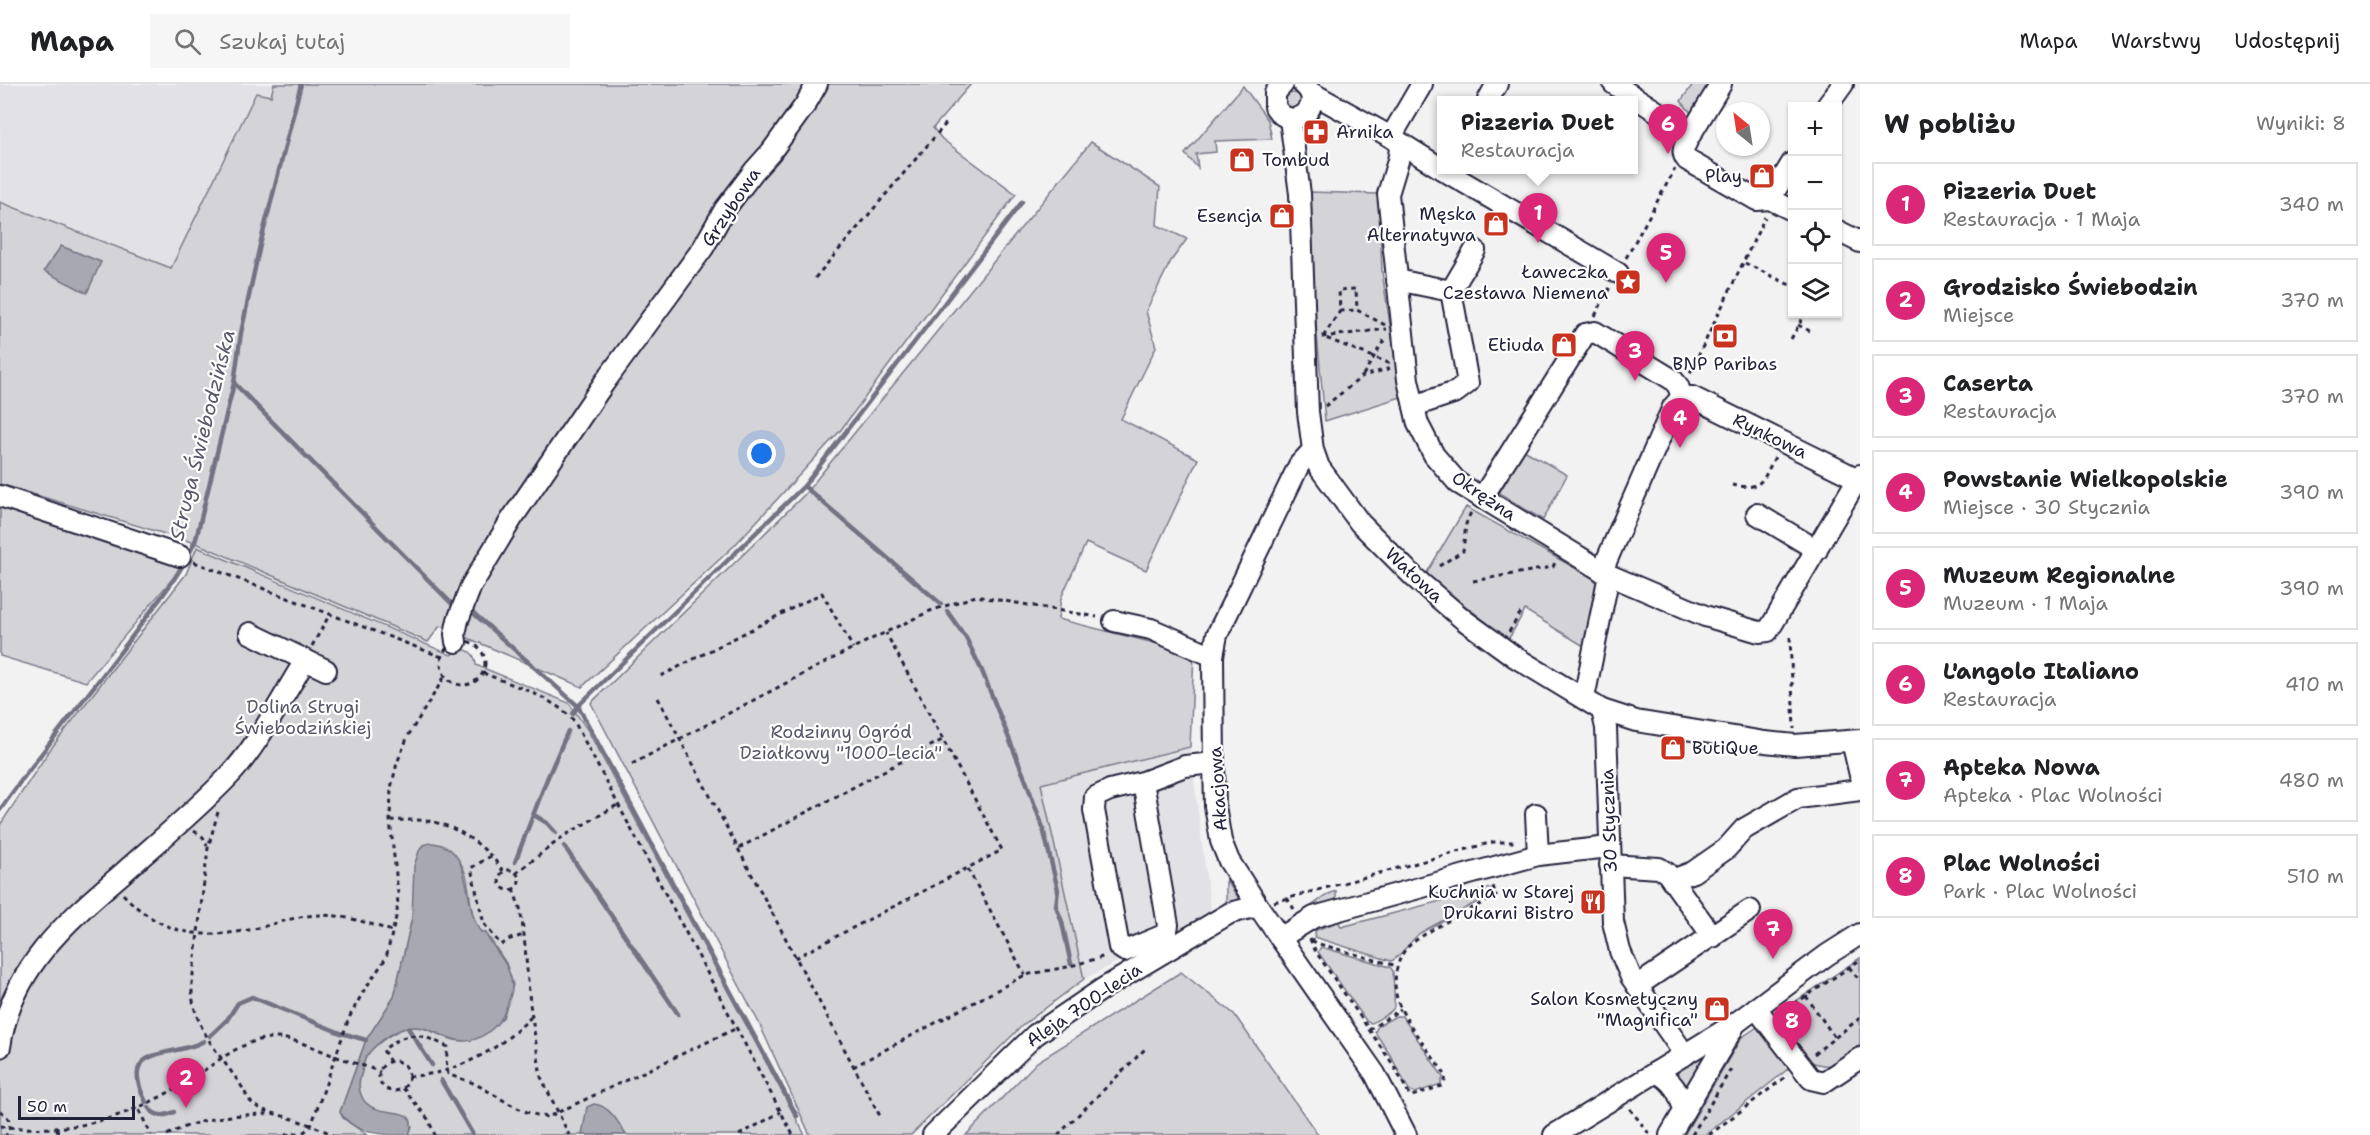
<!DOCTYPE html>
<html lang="pl">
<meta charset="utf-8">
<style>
body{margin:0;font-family:"Shantell Sans",sans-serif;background:#f6f6f6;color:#202124}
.controls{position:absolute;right:18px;top:18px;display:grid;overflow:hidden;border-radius:0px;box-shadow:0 2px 4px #0004}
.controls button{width:54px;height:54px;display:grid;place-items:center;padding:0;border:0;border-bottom:2px solid #e0e0e0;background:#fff;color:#202124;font:30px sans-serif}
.compass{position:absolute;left:1716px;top:18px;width:54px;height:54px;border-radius:50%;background:#fff;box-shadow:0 2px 4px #0004;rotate:330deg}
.scale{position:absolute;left:18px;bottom:15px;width:117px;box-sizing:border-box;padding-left:6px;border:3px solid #22223b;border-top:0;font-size:16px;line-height:21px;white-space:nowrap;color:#22223b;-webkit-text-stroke:4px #fff;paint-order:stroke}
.you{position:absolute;left:762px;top:370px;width:21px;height:21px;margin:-15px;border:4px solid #fff;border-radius:50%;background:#1a73e8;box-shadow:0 0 0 9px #1a73e833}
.badge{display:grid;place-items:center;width:39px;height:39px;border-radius:50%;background:#db2777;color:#fff;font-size:20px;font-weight:700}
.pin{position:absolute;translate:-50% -50px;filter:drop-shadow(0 2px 3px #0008)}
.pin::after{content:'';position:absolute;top:32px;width:21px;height:18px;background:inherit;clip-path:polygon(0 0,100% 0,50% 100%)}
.popup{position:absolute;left:1437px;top:12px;width:201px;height:78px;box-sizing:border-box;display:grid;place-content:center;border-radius:0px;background:#fff;filter:drop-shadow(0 2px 4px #0005);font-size:20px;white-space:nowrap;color:#757577}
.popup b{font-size:22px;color:#202124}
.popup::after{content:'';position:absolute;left:50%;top:100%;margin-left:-12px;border:12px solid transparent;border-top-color:#fff}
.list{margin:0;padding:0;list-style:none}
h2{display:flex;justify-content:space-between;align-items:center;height:78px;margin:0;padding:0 24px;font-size:26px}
h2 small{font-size:20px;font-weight:400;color:#757577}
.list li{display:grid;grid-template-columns:39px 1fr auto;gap:18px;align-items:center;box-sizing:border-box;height:84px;margin:0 12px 12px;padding:0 12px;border:2px solid #e0e0e0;border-radius:0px}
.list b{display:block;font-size:22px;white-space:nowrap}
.list p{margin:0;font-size:20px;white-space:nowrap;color:#757577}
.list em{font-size:20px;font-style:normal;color:#757577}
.icon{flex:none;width:33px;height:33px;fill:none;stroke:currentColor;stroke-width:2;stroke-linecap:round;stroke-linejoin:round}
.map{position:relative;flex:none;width:1860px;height:1051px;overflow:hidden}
header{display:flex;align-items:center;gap:36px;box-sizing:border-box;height:84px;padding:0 30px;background:#fff;border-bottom:2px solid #e0e0e0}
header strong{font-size:28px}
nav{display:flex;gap:33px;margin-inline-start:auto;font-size:21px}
.search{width:420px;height:54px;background:#f6f6f6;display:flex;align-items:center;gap:15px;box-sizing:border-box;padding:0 21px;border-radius:0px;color:#757577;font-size:22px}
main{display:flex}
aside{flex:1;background:#fff}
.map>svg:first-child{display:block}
</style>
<header>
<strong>Mapa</strong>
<div class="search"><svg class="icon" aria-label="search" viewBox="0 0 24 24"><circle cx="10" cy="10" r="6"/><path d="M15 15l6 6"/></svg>Szukaj tutaj</div>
<nav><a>Mapa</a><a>Warstwy</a><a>Udostępnij</a></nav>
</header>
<main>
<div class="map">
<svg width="1860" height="1051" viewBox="0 0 1860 1051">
<rect width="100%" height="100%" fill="#f2f2f3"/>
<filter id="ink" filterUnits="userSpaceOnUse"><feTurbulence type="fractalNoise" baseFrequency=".0167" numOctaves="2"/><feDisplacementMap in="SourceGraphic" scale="12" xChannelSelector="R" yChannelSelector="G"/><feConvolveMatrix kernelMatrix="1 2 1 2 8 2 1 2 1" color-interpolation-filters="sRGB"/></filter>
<g filter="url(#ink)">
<!-- built -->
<g fill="#e2e2e6">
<path d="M0 0H274L271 12 256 10 171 185 0 118Z"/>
<path d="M1190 663 1211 830 1084 895 1041 700Z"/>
</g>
<!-- green -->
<g fill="#d3d3d8" stroke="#7a7a8a" stroke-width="1.5">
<path d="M274 0H971L933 44 942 55 1016 110 840 347 734 462 582 603 440 542 428 558 198 460 0 400V118L171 184 256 9 271 12Z"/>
<path d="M1693 0H1710L1692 30 1681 17Z"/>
<path d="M1243 2 1268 36 1272 55 1215 57 1216 68 1196 70 1198 84 1185 70Z"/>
<circle cx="1293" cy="17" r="8"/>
<path d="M1091 58 1160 103 1157 141 1187 155 1171 177 1146 227 1156 263 1121 335 1198 375 1146 486 1086 459 1061 514 1058 535 1194 569 1190 663 1041 700 1084 895 1023 941 911 1051H810L759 939 591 619 804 411Z"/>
<path d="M1309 108 1379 110 1382 188 1401 313 1325 337 1315 229Z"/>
<path d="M1524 366 1567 391 1543 436 1499 409Z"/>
<path d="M0 417 181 479 178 488 86 598 0 572Z"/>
<path d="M1466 423 1600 498 1587 564 1525 526 1508 556 1426 490Z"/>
<path d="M197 463 451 571C463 561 475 566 476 581L569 619 587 645 805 1051H409L412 1042C400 1036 370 1026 363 1017 356 1008 360 983 366 973 373 962 393 947 406 944 428 938 446 961 468 956 479 954 493 941 503 934L513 901 506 879 486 849 481 848C465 827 474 796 459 777 456 772 449 769 444 765 436 759 433 758 423 761L412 834 394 913 366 956 340 1028 343 1034 367 1051H0V741L49 667 186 490Z"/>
<path d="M1226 796 1244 822 1226 829Z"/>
<path d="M1490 804 1493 809 1490 811 1420 849C1411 856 1399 875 1391 877L1314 853 1316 846 1337 838H1339L1341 843Z"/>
<path d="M1336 807V817L1304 830 1303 827C1315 821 1323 811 1336 807Z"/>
<path d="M1321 863 1390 883 1393 887C1393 895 1396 923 1393 925 1388 931 1378 935 1372 939L1367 938 1318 868Z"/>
<path d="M1860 874V960C1834 980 1834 989 1802 974L1705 1051H1684L1741 954Z"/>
<path d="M1181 888 1234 930 1318 1051H966L1037 978Z"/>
<path d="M1396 932H1402L1443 993 1441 1000 1415 1009 1409 1006 1390 971 1375 948 1378 942Z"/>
<path d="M1706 970 1690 1001 1686 1003 1674 989Z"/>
</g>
<!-- water -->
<g fill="#a8a8b2" stroke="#727282" stroke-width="1.5">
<path d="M61 162 101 178 87 209 44 187Z"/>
<path d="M430 759C476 760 461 823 481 848L485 849C492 863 504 873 509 888 515 903 511 912 505 927 502 935 498 939 492 945 457 976 436 936 406 944 393 947 372 962 366 973 363 978 363 986 361 991 358 999 358 1005 362 1013 374 1039 422 1015 409 1051 384 1051 354 1051 340 1028L366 956 394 913 412 834 414 782 419 767 423 761Z"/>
<path d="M594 1020C609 1021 619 1039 626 1051H582L587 1023Z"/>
</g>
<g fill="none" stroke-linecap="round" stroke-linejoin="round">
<!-- stream -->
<g stroke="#727282" stroke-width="4.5">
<path d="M234 299 453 521"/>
<path d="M804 402 1022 118"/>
<path d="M471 527 578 622 797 1032"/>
<path d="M947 527 966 554 982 587 1026 697 1043 744 1058 806 1056 822 1062 838 1071 880"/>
<path d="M573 630 578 622 804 402 941 520"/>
<path d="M0 726C44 663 94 605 139 543 160 515 182 488 196 455L234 299 241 249 260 161 301 0"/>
<path d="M534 731 547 739 556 749"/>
<path d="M564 762 678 930"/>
<path d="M515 778 547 695 568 647"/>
<path d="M408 944 432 981"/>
<path d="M345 950 366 956"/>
<path d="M210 952 227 936 238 919 252 913 343 950"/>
<path d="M441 996 473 1051"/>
<path d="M146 1018C116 959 173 975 204 957"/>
<path d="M148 1023C155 1033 164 1033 174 1028"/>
</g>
<defs>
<g id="minor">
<path d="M1283 0 1275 9V23C1293 52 1328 20 1303 0"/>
<path d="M1614 0 1667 34 1689 53C1685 62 1680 67 1687 76L1757 116 1770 115"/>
<path d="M1310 8 1391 53 1442 85"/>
<path d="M1488 16 1497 0"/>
<path d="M1827 22 1843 0"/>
<path d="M1290 35 1300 110 1308 328 1313 366 1319 383 1360 439 1415 494 1464 536 1515 573 1602 626 1636 637 1765 658 1795 661 1860 656"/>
<path d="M1391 53 1422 0"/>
<path d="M1689 53 1721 0"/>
<path d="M1397 56 1400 65 1398 77 1388 110 1408 296 1418 340 1434 371 1458 399 1609 491 1705 532 1759 548 1768 547 1773 539 1860 391"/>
<path d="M1443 86 1618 189"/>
<path d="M1770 115 1792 79"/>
<path d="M1770 115 1792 126"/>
<path d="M1838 147 1860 158"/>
<path d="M1397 196 1451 207 1468 299 1456 308 1414 322"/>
<path d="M1451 207 1475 166"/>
<path d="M1682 313H1692L1858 395"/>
<path d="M1313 366 1299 381 1217 551 1213 572 1214 679 1215 722 1221 757 1229 777 1258 822 1375 990 1406 1051"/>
<path d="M0 412 180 472"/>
<path d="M1482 414 1585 250 1595 248 1673 296 1678 302 1682 313"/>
<path d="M1757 430 1817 466"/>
<path d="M1602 487 1673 323 1682 313"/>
<path d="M1114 537 1151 545 1213 572"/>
<path d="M250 549 326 586"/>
<path d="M456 558 455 550 458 536 471 502 511 436 604 299 703 164 725 125 754 87 771 68 805 21 817 0"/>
<path d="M1584 614 1609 491"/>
<path d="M1602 626 1606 644 1613 838 1620 867 1631 893 1685 971"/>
<path d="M1852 657 1860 691"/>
<path d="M1143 698 1168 841 1166 850 1125 867 1119 863 1094 726 1095 713 1110 706 1143 698 1185 682 1214 679"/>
<path d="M1536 730 1538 771"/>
<path d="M1610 781 1659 784 1667 789 1713 853"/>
<path d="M1672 796 1693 788 1726 765 1744 745 1798 714 1860 706"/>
<path d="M1280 854 1314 833 1538 771 1609 763"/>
<path d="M1637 902 1750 826"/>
<path d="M1756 924 1811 995 1824 998 1860 974"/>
<path d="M0 963C11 884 67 837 123 789 158 758 194 728 227 694 257 664 282 613 305 577"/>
<path d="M1656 988C1673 997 1679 1008 1684 1026"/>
<path d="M933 1051 1035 951 1104 904 1230 829 1258 822"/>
<path d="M1554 1051 1736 939 1827 871 1860 850"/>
<path d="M1670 1051 1733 944"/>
</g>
</defs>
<!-- minor casing -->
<use href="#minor" stroke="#22223b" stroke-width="24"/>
<!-- path -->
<g stroke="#22223b" stroke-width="3" stroke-dasharray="4.5 4.5" stroke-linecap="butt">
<path d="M1626 174 1675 85"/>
<path d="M1745 179 1792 202"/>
<path d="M815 194 948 37"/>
<path d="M1340 227 1356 226"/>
<path d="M1595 232 1610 203"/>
<path d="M1385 241 1357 226 1356 205 1339 206 1340 227 1323 253 1391 280"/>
<path d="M1798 241 1810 247"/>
<path d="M1322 253 1387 245"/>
<path d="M1791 255 1805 230"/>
<path d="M1690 289 1765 133"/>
<path d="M1363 291 1386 253"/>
<path d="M1325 322 1363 292 1391 284"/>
<path d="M1732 401C1764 407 1762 396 1776 371"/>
<path d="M194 478 442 573"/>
<path d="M1439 482 1463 467 1466 440 1471 428"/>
<path d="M1473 497 1553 483 1556 476"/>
<path d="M1509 548 1521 528"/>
<path d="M1790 553 1794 645"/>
<circle cx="463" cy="579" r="22"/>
<path d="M312 562 330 530"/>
<path d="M483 589C514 602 552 612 574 637L793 1051"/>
<path d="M661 592 822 509 853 564"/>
<path d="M658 614 880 1032"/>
<path d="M632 680 853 564 930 527 976 512 1097 533"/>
<path d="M218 728 208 764 192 899C190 940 218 968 240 1000 246 1008 247 1017 256 1022 267 1029 278 1030 290 1034 305 1039 320 1044 333 1051"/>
<path d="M390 736C403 737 415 735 428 737 458 742 486 762 503 787"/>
<path d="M194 747 203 753 207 762"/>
<path d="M739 764 942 656"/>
<path d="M491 772 471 784 484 840 501 861 510 855 524 851"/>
<path d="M968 785 1025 891"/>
<circle cx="509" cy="796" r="10"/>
<path d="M516 789 564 752 619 720"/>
<path d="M513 805 520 824 524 851 530 920 541 993 569 1051"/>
<path d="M123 810C163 853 205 856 258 844 274 840 291 834 307 832 337 828 365 838 392 847"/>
<path d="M1287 814 1294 825"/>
<path d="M1274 818 1493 758H1517"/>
<path d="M1310 855 1316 868 1394 982 1410 1012 1415 1011 1444 1001 1446 992C1432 971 1411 946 1400 923 1392 906 1394 881 1405 866 1419 849 1474 824 1496 812L1493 802"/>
<path d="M1312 856 1316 859 1397 882"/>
<path d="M795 874 1002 766 886 549"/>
<path d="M1849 883 1860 897"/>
<path d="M1806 912 1835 954"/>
<path d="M1787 925 1860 876"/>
<path d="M1369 946 1401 925"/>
<path d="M1814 970 1860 934"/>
<circle cx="394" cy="992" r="15"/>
<path d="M390 978 383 966C410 945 419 949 448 963L446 976 448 990C457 994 467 996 475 1000 501 1013 519 1030 548 1033L737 944"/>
<path d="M853 983 1025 891 1067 883 1106 872"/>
<path d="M409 993C421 991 436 990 447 986 482 974 505 959 531 933"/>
<path d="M403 1004 428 1035 435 1051"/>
<path d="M1630 1025 1650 1051"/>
<path d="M139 1026 151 1051"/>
<path d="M0 1027C11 1033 12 1042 6 1051"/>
<path d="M0 1042C74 1051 128 1035 191 995 215 980 241 956 271 954 294 953 316 965 337 973 351 978 366 982 380 988"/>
<path d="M57 1044 58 1051"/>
<path d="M167 1051C203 1033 229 1031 269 1030"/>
<path d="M285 1051 304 1048 311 1042 349 934 363 908 386 874 397 829 398 809 390 736 391 704 397 679 408 652 445 592"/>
<path d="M739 1051 781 1028"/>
<path d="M1058 1051 1145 965"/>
<path d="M1692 1051 1731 985"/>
<path d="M1709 1051 1788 991"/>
</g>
<!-- minor -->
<use href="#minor" stroke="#fff" stroke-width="20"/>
</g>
</g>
<!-- icons -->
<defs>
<symbol id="pharmacy-square" viewBox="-11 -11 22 22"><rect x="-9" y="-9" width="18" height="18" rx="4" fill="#c8321e" stroke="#fff"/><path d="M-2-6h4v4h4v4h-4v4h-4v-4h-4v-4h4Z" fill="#fff"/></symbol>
<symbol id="shop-square" viewBox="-11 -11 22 22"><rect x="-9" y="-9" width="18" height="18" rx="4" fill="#c8321e" stroke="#fff"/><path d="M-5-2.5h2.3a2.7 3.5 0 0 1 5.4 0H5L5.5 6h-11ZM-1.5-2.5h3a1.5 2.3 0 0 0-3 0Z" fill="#fff"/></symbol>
<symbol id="sight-square" viewBox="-11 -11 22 22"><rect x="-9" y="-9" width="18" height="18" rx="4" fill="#c8321e" stroke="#fff"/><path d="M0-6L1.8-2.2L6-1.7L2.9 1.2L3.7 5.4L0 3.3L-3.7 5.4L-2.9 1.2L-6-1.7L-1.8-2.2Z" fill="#fff"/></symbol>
<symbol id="bank-square" viewBox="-11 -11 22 22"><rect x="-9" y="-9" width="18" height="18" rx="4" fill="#c8321e" stroke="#fff"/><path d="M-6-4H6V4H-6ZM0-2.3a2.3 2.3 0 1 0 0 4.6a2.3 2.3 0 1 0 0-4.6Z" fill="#fff"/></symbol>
<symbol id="restaurant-square" viewBox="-11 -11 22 22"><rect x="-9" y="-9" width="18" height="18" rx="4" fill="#c8321e" stroke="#fff"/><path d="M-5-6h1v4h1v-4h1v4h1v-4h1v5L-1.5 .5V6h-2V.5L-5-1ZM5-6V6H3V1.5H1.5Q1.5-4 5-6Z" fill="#fff"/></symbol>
</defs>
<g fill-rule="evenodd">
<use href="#pharmacy-square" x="1301" y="33" width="30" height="30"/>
<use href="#shop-square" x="1227" y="61" width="30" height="30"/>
<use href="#shop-square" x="1747" y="77" width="30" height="30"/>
<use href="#shop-square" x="1267" y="117" width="30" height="30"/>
<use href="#shop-square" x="1481" y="125" width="30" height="30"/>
<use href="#sight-square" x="1613" y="183" width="30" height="30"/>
<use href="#bank-square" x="1710" y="237" width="30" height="30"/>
<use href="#shop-square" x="1549" y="246" width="30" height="30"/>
<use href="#shop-square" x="1658" y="649" width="30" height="30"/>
<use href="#restaurant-square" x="1578" y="803" width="30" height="30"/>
<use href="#shop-square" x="1702" y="910" width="30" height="30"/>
</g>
<g text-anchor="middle" stroke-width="4.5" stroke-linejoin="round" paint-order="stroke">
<!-- poi labels -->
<g font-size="18" fill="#22223b" stroke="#fff" text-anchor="end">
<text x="1336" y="54" text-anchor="start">Arnika</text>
<text x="1262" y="82" text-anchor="start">Tombud</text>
<text x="1742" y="98">Play</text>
<text x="1476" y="136">Męska<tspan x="1476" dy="21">Alternatywa</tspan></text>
<text x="1262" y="138">Esencja</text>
<text x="1608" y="194">Ławeczka<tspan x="1608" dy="21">Czesława Niemena</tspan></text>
<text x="1544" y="267">Etiuda</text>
<text x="1725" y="286" text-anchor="middle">BNP Paribas</text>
<text x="1692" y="670" text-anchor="start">ButiQue</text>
<text x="1574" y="814">Kuchnia w Starej<tspan x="1574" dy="21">Drukarni Bistro</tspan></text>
<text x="1698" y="921">Salon Kosmetyczny<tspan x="1698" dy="21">"Magnifica"</tspan></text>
</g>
<!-- street labels -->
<g font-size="18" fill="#22223b" stroke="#fff">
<text transform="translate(731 123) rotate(-56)" y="6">Grzybowa</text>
<text transform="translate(1770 352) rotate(26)" y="6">Rynkowa</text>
<text transform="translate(1484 412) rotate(34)" y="6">Okrężna</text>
<text transform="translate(1414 491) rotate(43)" y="6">Wałowa</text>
<text transform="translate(1218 705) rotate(-94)" y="6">Akacjowa</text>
<text transform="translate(1609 737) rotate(-92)" y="6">30 Stycznia</text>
<text transform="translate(1084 921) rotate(-34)" y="6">Aleja 700-lecia</text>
</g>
<!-- park labels -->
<g font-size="18" fill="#57576a" stroke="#fff">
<text x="303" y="629">Dolina Strugi<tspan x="303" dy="21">Świebodzińskiej</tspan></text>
<text x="841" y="654">Rodzinny Ogród<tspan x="841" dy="21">Działkowy "1000-lecia"</tspan></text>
</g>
<!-- water labels -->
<g font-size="20" font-style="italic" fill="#58586b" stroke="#fff">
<text transform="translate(202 351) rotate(-76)" y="7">Struga Świebodzińska</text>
</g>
</g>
</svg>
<div class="controls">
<button>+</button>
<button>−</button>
<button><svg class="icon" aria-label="locate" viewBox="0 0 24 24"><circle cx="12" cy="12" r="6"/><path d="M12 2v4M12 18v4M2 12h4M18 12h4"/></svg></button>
<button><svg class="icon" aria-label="layers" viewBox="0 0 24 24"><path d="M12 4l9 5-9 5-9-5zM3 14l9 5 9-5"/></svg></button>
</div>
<svg class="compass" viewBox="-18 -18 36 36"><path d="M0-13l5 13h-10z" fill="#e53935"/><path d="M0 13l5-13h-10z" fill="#757577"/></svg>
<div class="scale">50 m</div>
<div class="you"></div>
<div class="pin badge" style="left:1538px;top:159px">1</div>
<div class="popup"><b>Pizzeria Duet</b>Restauracja</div>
<div class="pin badge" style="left:186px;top:1024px">2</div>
<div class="pin badge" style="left:1635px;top:297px">3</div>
<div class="pin badge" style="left:1680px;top:364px">4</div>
<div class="pin badge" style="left:1666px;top:199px">5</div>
<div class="pin badge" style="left:1668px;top:70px">6</div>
<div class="pin badge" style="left:1773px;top:875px">7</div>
<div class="pin badge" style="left:1792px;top:967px">8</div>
</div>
<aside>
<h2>W pobliżu<small>Wyniki: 8</small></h2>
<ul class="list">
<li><span class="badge">1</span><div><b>Pizzeria Duet</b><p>Restauracja · 1 Maja</p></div><em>340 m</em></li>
<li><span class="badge">2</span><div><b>Grodzisko Świebodzin</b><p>Miejsce</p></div><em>370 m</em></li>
<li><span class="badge">3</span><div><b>Caserta</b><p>Restauracja</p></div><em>370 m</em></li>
<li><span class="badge">4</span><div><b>Powstanie Wielkopolskie</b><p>Miejsce · 30 Stycznia</p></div><em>390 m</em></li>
<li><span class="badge">5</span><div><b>Muzeum Regionalne</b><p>Muzeum · 1 Maja</p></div><em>390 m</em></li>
<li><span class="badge">6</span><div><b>L'angolo Italiano</b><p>Restauracja</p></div><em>410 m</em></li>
<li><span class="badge">7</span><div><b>Apteka Nowa</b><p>Apteka · Plac Wolności</p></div><em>480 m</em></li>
<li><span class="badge">8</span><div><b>Plac Wolności</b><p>Park · Plac Wolności</p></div><em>510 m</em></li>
</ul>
</aside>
</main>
